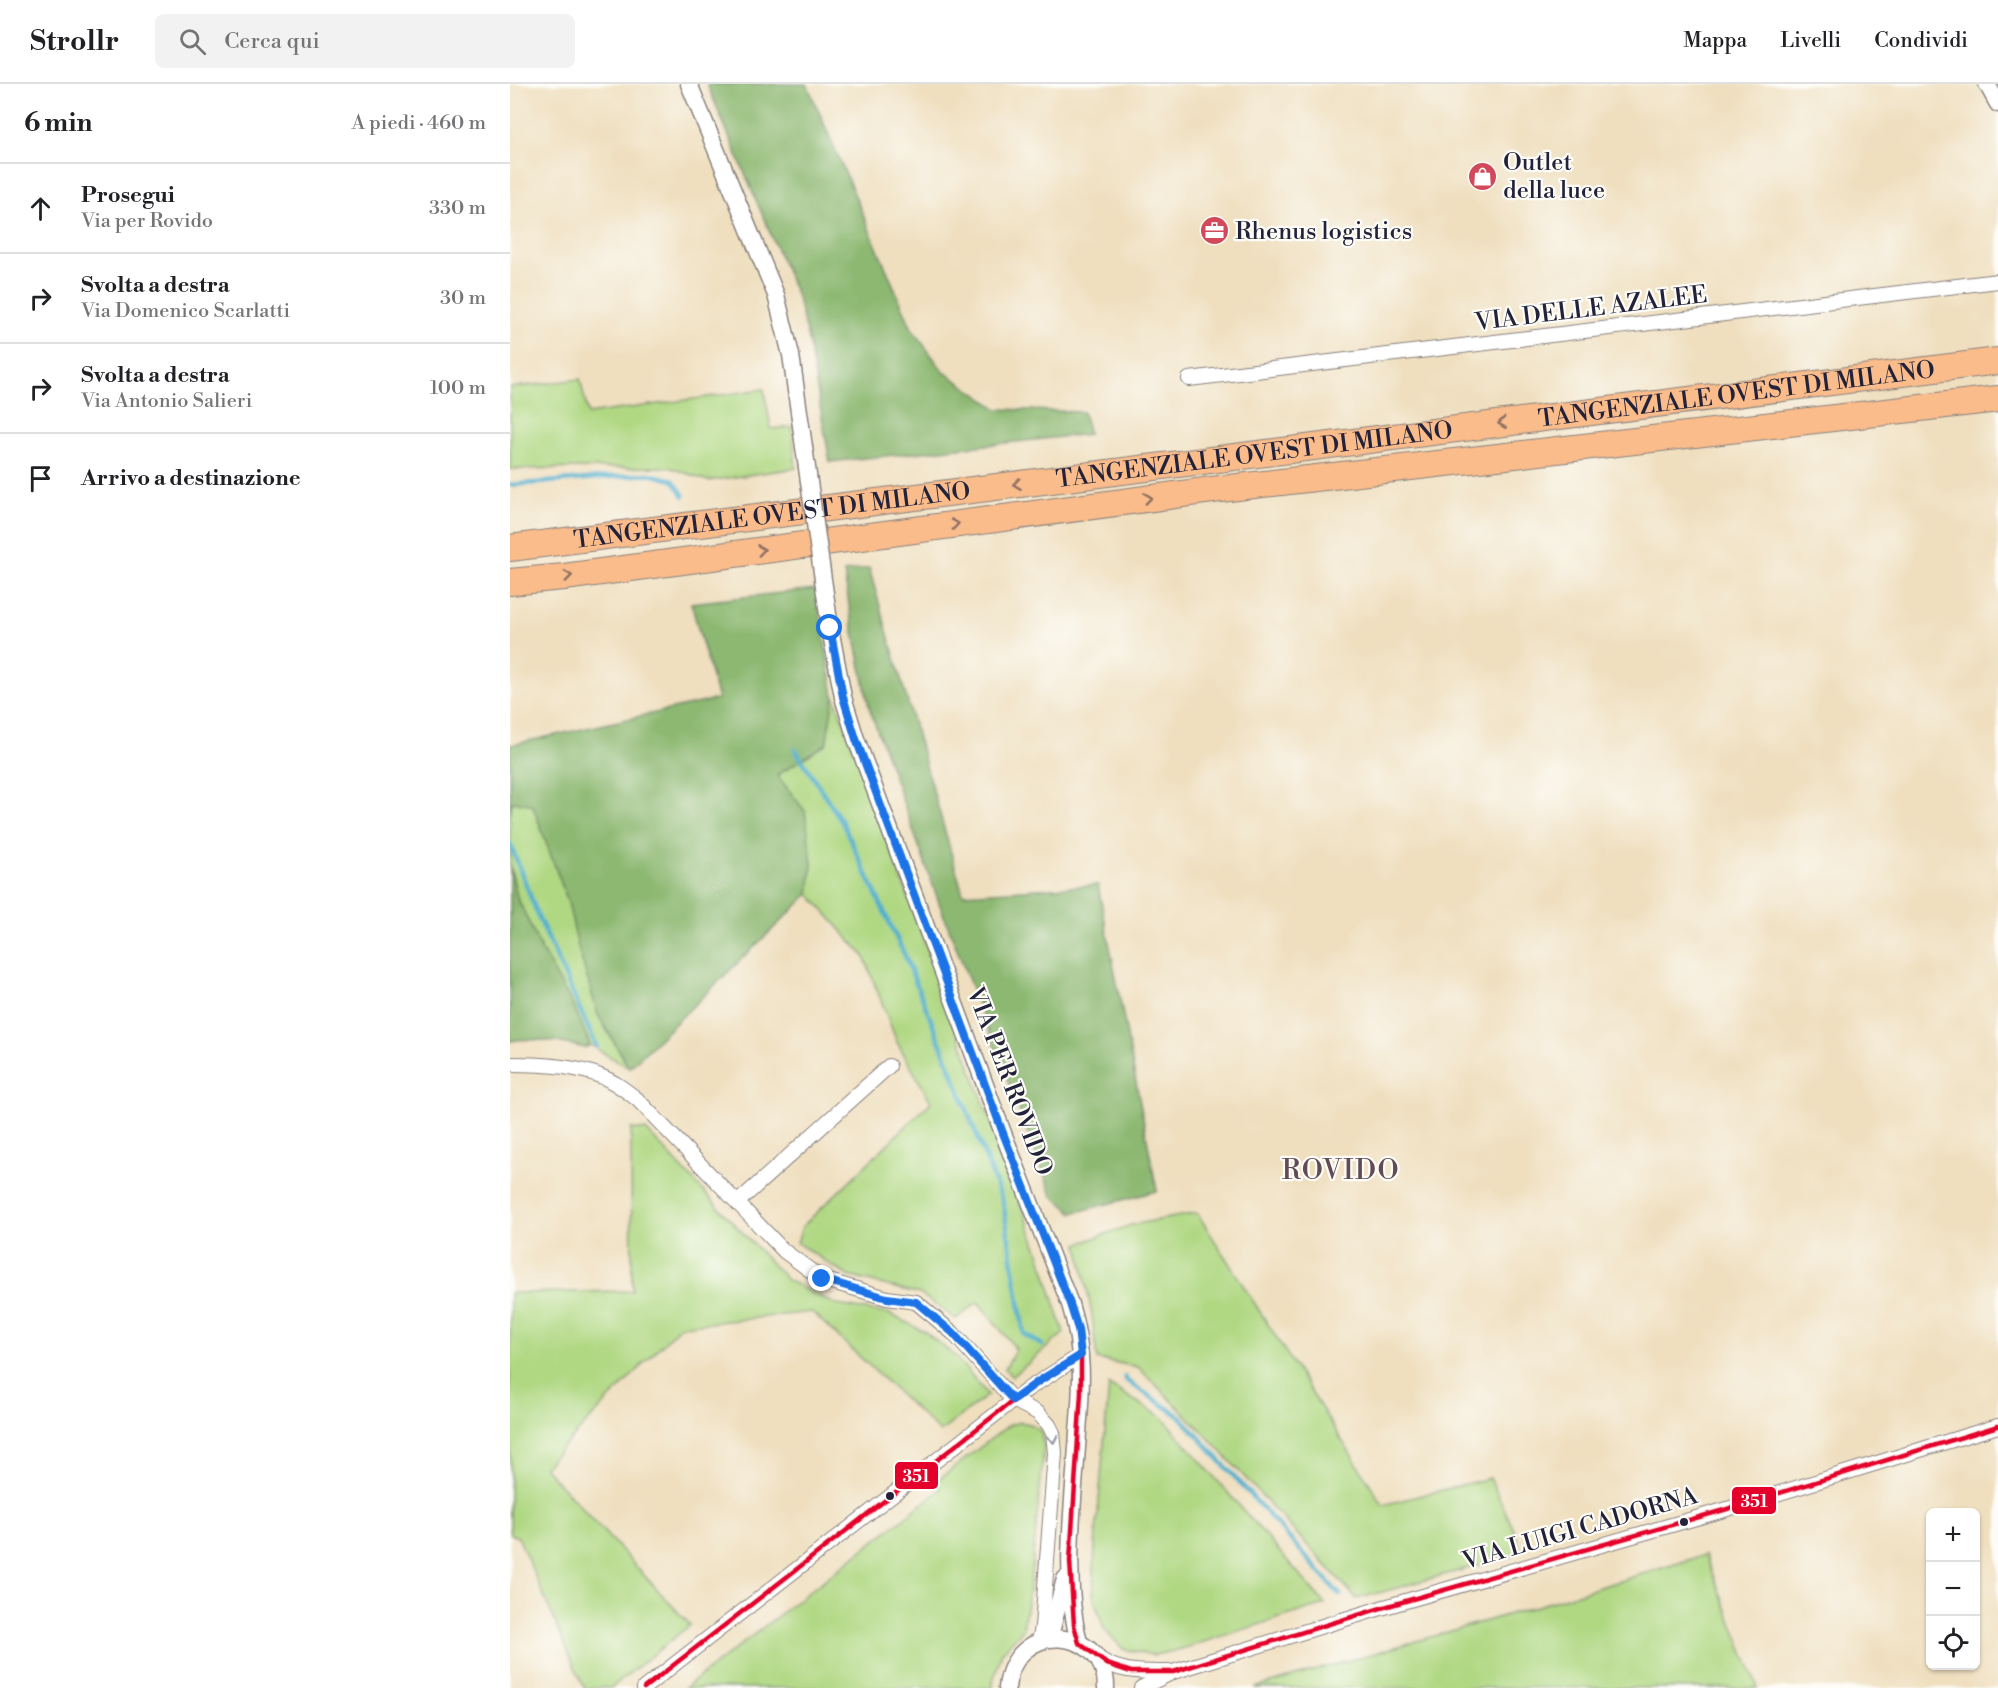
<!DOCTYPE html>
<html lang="it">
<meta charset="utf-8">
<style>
body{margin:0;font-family:"Libre Bodoni",serif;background:#f2f2f2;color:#202124}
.controls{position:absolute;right:18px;bottom:18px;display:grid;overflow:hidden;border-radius:9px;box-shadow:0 2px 4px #0004}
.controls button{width:54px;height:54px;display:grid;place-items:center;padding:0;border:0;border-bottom:2px solid #e0e0e0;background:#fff;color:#202124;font:30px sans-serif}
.stop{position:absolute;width:18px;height:18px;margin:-14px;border:4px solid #1a73e8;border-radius:50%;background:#fff}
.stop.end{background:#1a73e8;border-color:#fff;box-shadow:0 2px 6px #0008}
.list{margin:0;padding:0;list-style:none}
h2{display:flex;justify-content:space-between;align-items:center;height:78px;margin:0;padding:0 24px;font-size:26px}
h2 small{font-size:20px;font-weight:400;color:#757577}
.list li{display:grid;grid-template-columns:39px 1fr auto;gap:18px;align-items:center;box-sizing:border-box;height:90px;padding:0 24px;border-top:2px solid #e0e0e0}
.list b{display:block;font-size:22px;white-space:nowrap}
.list p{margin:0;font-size:20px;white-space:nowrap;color:#757577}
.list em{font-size:20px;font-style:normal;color:#757577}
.icon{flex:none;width:33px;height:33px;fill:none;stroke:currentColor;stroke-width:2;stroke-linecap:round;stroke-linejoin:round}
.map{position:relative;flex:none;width:1488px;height:1604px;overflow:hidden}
header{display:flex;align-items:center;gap:36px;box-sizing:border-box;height:84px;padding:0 30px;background:#fff;border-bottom:2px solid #e0e0e0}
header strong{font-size:28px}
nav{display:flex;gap:33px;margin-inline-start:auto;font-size:21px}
.search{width:420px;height:54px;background:#f2f2f2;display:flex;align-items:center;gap:15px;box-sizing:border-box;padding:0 21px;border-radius:9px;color:#757577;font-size:22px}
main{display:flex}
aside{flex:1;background:#fff}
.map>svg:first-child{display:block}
</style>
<header>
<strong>Strollr</strong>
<div class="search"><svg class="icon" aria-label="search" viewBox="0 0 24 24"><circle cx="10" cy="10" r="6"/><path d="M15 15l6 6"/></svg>Cerca qui</div>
<nav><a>Mappa</a><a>Livelli</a><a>Condividi</a></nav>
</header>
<main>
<aside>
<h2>6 min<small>A piedi · 460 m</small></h2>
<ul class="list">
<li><svg class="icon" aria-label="ahead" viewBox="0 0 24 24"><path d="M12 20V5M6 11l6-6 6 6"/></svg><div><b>Prosegui</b><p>Via per Rovido</p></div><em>330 m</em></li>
<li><svg class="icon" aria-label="right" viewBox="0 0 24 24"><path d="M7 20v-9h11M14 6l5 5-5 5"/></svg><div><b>Svolta a destra</b><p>Via Domenico Scarlatti</p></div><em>30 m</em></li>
<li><svg class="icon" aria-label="right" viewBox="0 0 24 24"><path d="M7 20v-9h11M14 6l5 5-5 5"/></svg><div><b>Svolta a destra</b><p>Via Antonio Salieri</p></div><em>100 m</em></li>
<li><svg class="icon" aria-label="arrive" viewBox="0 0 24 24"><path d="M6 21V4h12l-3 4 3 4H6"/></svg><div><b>Arrivo a destinazione</b></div></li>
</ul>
</aside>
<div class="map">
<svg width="1488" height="1604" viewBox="0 0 1488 1604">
<rect width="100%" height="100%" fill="#fdfcf7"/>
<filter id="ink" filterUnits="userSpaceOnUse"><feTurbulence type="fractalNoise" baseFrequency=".0167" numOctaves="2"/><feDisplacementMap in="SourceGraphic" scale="12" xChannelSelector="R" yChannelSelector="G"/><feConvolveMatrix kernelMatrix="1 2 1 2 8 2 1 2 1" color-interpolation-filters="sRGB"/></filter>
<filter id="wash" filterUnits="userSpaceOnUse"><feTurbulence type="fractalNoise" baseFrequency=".008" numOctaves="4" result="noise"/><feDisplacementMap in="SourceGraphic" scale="24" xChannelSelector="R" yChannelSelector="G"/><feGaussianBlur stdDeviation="1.35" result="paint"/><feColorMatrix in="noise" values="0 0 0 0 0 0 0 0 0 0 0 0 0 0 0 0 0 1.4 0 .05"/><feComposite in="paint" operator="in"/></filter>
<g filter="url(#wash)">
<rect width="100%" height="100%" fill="#efdfbf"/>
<!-- green -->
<g fill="#b0d883" stroke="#697d5f" stroke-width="1.5">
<path d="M70 295 78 330 254 305 261 345 282 343 286 384 198 397 159 383 0 385V304Z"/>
<path d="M324 612 529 1169 554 1249 502 1293 495 1285 506 1265 468 1218 446 1235 410 1210 338 1192 287 1159 292 1143 421 1018 387 958 354 872 299 810 302 779 266 691 316 660Z"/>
<path d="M2 718 22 719 58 818 88 931 119 984 80 961 65 925 32 867 7 813 0 781V733Z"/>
<path d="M121 1045 136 1046 277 1196 327 1221 380 1230 415 1248 446 1273 478 1311 430 1348 302 1228 170 1242 34 1383 180 1541 101 1604H74L8 1453 0 1450V1209L122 1207Z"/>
<path d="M687 1129 873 1421 980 1394 1005 1448 1010 1465 1002 1472 847 1515 694 1349 628 1283 587 1275 582 1231 568 1160 621 1141Z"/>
<path d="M599 1301 652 1333 815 1520 668 1566 644 1571 613 1565 594 1545 583 1512 585 1462Z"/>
<path d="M511 1338 522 1341 531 1348 534 1363 522 1484 513 1546 492 1568 483 1597V1604H175L430 1406 428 1396 499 1341Z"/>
<path d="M1195 1471 1248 1604H744L1024 1523Z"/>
</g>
<!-- forest -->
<g fill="#8cb871" stroke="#576d56" stroke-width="1.5">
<path d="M197 0H297L402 245 433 287 488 325 573 328 579 350 320 378 299 260 288 215Z"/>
<path d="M359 484 453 810 588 801 647 1107 563 1129 542 1111 431 824 359 623 341 533 334 488Z"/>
<path d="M306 505 324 612 316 660 267 691 295 727 302 779 299 810 119 984 88 931 68 863 58 818 22 720 2 718 0 733V661L208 615 181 519Z"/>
<path d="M0 781 7 813 32 867 65 925 80 961 75 964C50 958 25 953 0 957Z"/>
</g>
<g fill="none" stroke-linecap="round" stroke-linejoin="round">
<!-- stream -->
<g stroke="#4fafce" stroke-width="4.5">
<path d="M0 401 139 390 163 396 174 412"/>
<path d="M285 665 332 738 395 872 442 988 493 1118 514 1250 532 1261"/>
<path d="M0 759 28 832 87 963"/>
<path d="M615 1293 617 1297 671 1333 830 1511"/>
</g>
</g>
</g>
<g filter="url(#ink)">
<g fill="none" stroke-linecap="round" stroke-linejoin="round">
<defs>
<g id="minor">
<path d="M679 295 1488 197"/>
<path d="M0 980C26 980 66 982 90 992 104 997 115 1006 127 1015L274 1167 312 1195 377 1214 406 1218 443 1249 503 1316 528 1329 539 1341 543 1349 545 1369 532 1543 529 1557"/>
<path d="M228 1118 379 982"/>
<path d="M585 1572C610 1590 632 1588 661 1588"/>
<path d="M134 1604 518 1305 571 1271"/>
<path d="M631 1604 663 1588 871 1524 1214 1426 1488 1342"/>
</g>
<g id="tertiary">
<path d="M179 0 266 211 281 271 291 342"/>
<path d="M1477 0 1488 20"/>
<path d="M320 544 333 613 346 655 493 1049 560 1220C574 1266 572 1301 568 1348 564 1417 552 1491 569 1559"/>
<path d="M537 1555 542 1544 555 1495"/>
<path d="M497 1604C504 1534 597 1542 596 1604"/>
</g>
<g id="motorway">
<path id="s1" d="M0 464 1488 277"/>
<path d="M0 498 54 493 702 406 1488 315"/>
</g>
</defs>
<!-- minor casing -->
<use href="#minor" stroke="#88807d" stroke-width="16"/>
<!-- tertiary casing -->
<use href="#tertiary" stroke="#88807d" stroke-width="19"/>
<!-- motorway casing -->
<use href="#motorway" stroke="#88807d" stroke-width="28"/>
<!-- minor -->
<use href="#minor" stroke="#fff" stroke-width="14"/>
<!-- tertiary -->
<use href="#tertiary" stroke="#fff" stroke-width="16"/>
<!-- motorway -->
<use href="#motorway" stroke="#fabc8b" stroke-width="26"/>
<defs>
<path id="tertiary-bridge" d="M291 342 320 544"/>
</defs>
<!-- tertiary-bridge casing -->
<use href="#tertiary-bridge" stroke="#88807d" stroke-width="19" stroke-linecap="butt"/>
<!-- tertiary-bridge -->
<use href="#tertiary-bridge" stroke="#fff" stroke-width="16"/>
<defs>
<path id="bus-1" d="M134 1604 518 1305 571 1271V1309L560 1477 564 1541 569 1559 597 1580 621 1588H663L871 1524 1214 1426 1488 1342"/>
</defs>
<!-- bus-1 casing -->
<use href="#bus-1" stroke="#fdfcf7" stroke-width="9"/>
<!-- bus-1 -->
<use href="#bus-1" stroke="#e4002b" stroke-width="4.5"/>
</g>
<!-- one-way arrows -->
<defs><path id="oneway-chevron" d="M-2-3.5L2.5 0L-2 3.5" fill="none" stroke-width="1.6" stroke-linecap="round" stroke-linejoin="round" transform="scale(1.5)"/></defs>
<g stroke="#8e6f63">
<use href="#oneway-chevron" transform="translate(992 339) rotate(173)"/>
<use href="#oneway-chevron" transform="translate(507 400) rotate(173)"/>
<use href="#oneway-chevron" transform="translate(638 414) rotate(-8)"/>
<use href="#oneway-chevron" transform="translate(445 440) rotate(-8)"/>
<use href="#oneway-chevron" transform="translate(251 466) rotate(-8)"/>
<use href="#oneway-chevron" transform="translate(58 492) rotate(-7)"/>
</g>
<use stroke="#9c9ca7" href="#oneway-chevron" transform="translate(543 1355) rotate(79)"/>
</g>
<g fill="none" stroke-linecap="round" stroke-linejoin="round" filter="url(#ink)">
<!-- route -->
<path stroke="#1a73e8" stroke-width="8" d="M312 1195 377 1214 406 1218 443 1249 503 1316 529 1297 571 1271 568 1245 560 1220 493 1049 346 655 333 613 320 544"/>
</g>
<!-- icons -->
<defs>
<symbol id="shop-disc" viewBox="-11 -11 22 22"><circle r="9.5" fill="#d1495b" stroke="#fdfcf7"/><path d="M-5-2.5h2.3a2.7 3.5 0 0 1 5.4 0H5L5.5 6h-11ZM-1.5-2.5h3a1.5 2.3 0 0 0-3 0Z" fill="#fff"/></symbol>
<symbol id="office-disc" viewBox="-11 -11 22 22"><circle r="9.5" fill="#d1495b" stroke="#fdfcf7"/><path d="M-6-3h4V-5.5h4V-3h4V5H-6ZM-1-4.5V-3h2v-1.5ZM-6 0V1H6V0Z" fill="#fff"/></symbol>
</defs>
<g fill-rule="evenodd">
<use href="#shop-disc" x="956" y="76" width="33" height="33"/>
<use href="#office-disc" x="688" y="130" width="33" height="33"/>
</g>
<!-- markers -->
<g fill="#22223b" stroke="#fdfcf7" stroke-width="2">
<circle cx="380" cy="1412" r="5"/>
<circle cx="1174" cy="1438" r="5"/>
</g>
<g text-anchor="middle" stroke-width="4.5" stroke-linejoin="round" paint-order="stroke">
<!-- poi labels -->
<g font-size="24" fill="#22223b" stroke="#fdfcf7" text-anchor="start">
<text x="993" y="86">Outlet<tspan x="993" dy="28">della luce</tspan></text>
<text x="725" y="155">Rhenus logistics</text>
</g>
<!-- street labels -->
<g font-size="24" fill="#22223b" stroke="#fdfcf7">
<text transform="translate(1081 224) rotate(-7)" y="8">VIA DELLE AZALEE</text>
<text dy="8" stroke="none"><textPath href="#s1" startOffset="1236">TANGENZIALE OVEST DI MILANO</textPath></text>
<text dy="8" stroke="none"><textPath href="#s1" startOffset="750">TANGENZIALE OVEST DI MILANO</textPath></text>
<text dy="8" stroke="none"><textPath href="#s1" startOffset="264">TANGENZIALE OVEST DI MILANO</textPath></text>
<text transform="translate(500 997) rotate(69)" y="8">VIA PER ROVIDO</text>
<text transform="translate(1070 1444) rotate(-16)" y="8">VIA LUIGI CADORNA</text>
</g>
<!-- quarter labels -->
<g font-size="27" letter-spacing="1.5" fill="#624b54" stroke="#fdfcf7">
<text x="831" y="1095">ROVIDO</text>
</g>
</g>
<g stroke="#fdfcf7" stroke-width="2">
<rect x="384" y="1377" width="45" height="29" rx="6" fill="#e4002b"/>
<rect x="1221" y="1402" width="46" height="29" rx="6" fill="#e4002b"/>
</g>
<g font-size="16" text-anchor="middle" font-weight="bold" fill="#fff">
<text x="406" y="1398">351</text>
<text x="1244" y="1423">351</text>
</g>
</svg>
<div class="controls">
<button>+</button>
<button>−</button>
<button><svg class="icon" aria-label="locate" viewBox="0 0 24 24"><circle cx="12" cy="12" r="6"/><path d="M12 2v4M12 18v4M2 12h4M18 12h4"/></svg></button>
</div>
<div class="stop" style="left:320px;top:544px"></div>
<div class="stop end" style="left:312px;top:1195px"></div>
</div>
</main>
